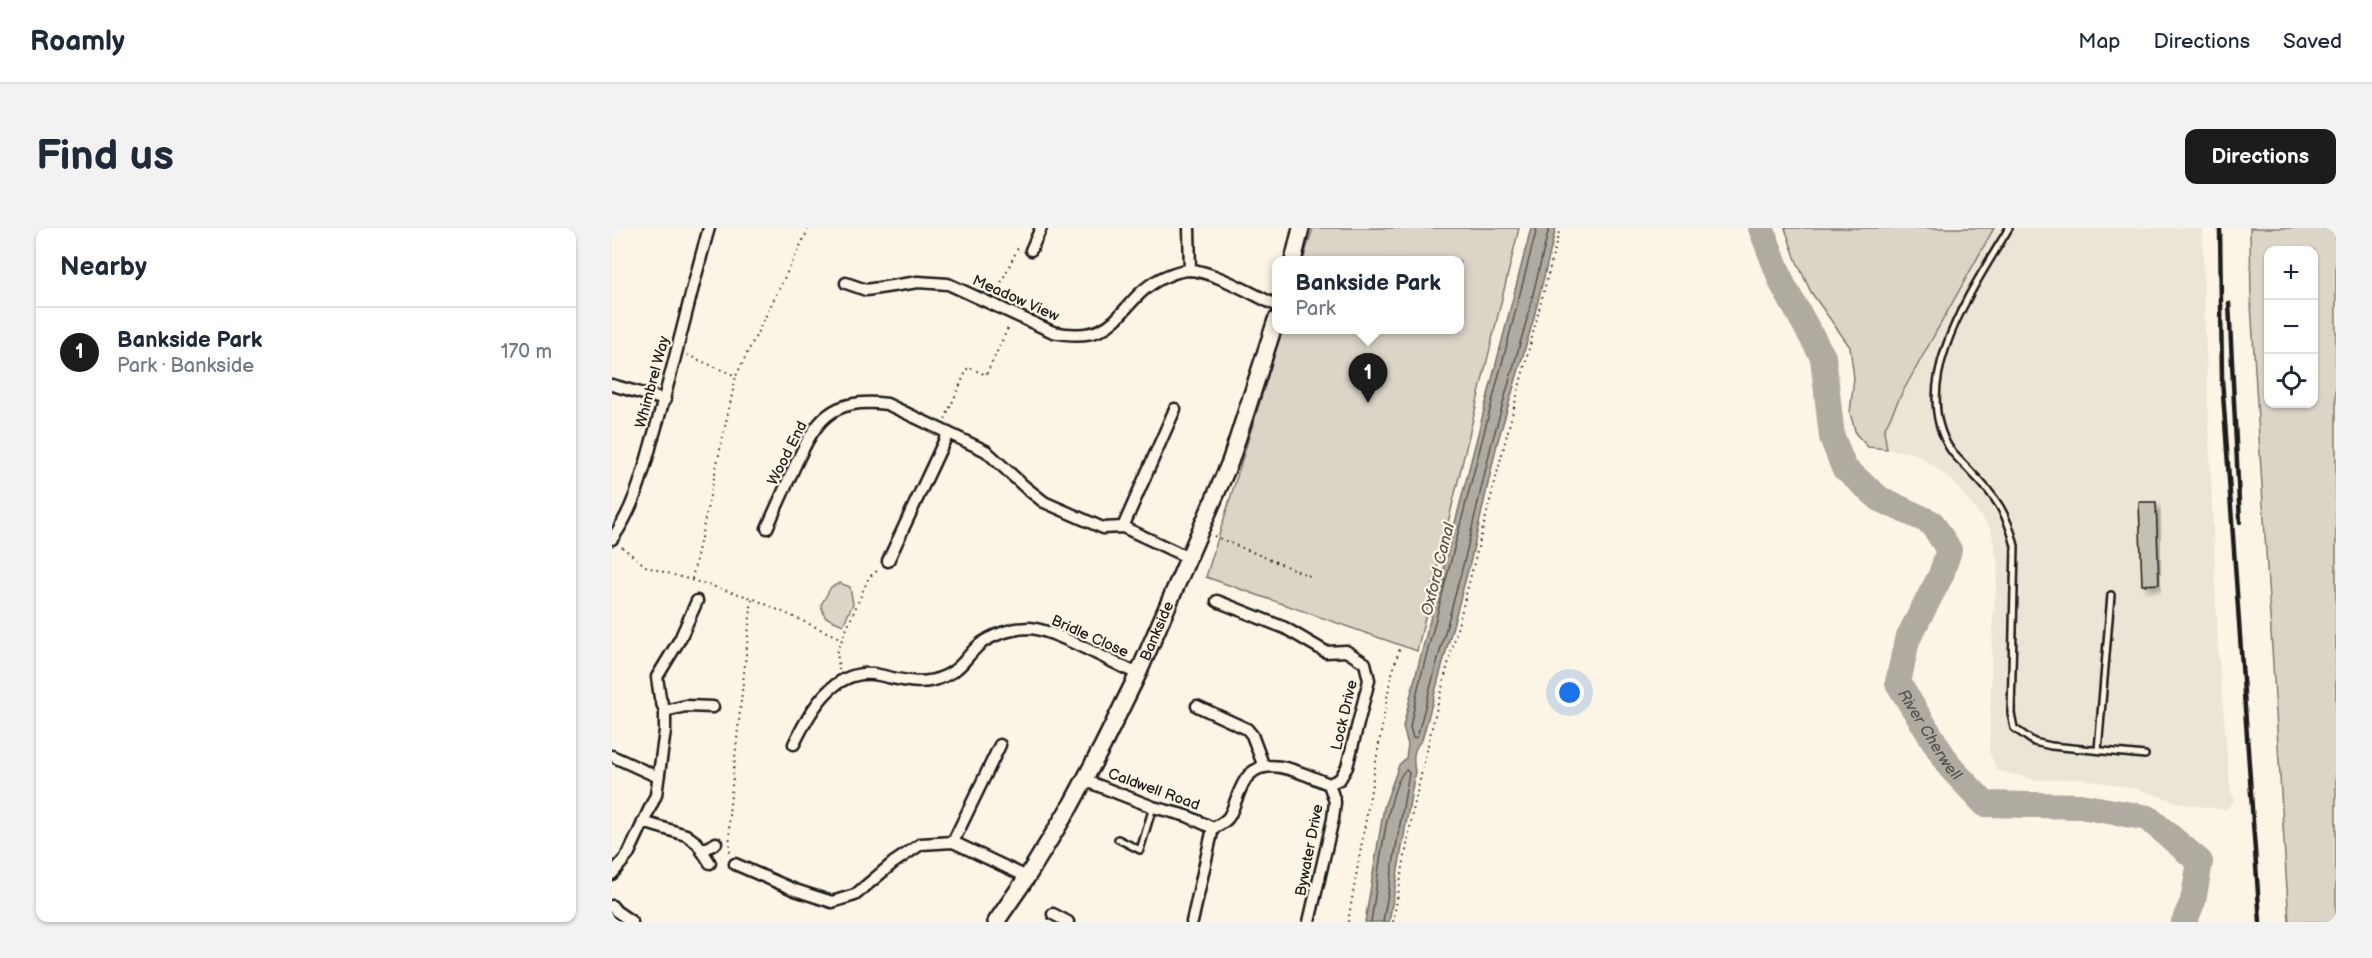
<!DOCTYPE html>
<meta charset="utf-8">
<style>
body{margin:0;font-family:"Balsamiq Sans",sans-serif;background:#f2f2f3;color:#1f2937}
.controls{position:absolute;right:18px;top:18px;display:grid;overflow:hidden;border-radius:12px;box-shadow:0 2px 4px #0004}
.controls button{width:54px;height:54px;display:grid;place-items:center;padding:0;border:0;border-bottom:2px solid #e0e1e3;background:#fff;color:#1f2937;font:30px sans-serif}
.you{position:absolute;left:958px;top:465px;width:21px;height:21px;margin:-15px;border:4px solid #fff;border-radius:50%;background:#1a73e8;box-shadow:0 0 0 9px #1a73e833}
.badge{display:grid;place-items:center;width:39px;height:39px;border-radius:50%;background:#1c1c1c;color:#fff;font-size:20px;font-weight:700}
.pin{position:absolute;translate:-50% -50px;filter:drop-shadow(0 2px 3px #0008)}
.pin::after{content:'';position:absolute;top:32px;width:21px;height:18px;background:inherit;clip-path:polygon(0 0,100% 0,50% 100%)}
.popup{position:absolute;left:660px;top:28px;width:192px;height:78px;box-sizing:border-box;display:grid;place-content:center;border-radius:12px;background:#fff;filter:drop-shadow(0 2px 4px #0005);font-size:20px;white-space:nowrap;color:#747a83}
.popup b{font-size:22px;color:#1f2937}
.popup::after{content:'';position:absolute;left:50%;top:100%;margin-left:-12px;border:12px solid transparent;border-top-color:#fff}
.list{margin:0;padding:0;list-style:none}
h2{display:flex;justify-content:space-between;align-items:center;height:78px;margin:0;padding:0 24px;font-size:26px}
h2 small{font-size:20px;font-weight:400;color:#747a83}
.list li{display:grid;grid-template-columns:39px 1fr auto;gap:18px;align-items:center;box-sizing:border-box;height:90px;padding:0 24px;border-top:2px solid #e0e1e3}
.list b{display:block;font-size:22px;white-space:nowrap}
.list p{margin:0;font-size:20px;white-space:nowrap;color:#747a83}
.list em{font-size:20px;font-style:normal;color:#747a83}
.icon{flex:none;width:33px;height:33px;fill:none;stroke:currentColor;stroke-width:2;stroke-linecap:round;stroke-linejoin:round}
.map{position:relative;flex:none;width:1724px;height:694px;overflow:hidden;border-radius:12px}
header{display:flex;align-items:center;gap:36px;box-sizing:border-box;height:84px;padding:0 30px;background:#fff;border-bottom:2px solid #e0e1e3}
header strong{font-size:28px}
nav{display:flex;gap:33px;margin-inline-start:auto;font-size:21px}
.intro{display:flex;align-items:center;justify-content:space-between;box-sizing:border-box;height:144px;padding:0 36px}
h1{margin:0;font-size:42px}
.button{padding:15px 27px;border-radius:12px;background:#1c1c1c;color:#fff;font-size:21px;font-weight:700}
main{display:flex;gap:36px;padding:0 36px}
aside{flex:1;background:#fff;border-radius:12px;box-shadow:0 2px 4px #0004}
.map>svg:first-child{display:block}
</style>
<header>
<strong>Roamly</strong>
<nav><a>Map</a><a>Directions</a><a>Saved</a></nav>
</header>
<div class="intro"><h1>Find us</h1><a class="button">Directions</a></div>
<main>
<aside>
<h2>Nearby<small></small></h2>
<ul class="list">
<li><span class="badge">1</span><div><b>Bankside Park</b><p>Park · Bankside</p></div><em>170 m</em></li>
</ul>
</aside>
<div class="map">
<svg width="1724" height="694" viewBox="0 0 1724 694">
<defs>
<filter id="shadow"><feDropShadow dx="5.5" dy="5.5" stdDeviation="3" flood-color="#0004"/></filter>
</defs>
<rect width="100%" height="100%" fill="#fcf5e5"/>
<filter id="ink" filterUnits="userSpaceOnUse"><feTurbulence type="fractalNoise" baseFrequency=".0167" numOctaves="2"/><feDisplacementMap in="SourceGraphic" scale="12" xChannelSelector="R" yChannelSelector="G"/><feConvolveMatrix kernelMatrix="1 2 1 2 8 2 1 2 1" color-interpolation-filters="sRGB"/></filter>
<g filter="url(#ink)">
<!-- built -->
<path fill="#ebe5d6" d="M1382 0H1591L1592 75 1606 422 1618 559 1622 573 1613 582 1572 576 1525 561 1472 551 1423 552 1385 542 1377 524 1381 389 1386 339 1379 301 1339 251 1302 225 1275 221 1272 202 1290 165Z"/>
<!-- green -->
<g fill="#dbd5c8" stroke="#7c7872" stroke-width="1.5" fill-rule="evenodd">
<path d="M701 0H907L805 423 594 349 670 102H848V33L691 32Z"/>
<path d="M1173 0H1382L1290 165 1272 202 1275 221 1256 219 1244 206 1238 185 1242 150 1238 119 1199 64 1184 32Z"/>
<path d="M1638 0H1724V694H1677L1651 275 1639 75ZM1702 22V176H1656V22Z"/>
<path d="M228 355 238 359 241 376 231 397 213 389 209 377 219 359Z"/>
</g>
<!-- water -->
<path fill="#b0aba1" stroke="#75726c" stroke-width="1.5" d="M919 0H944L921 93 885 216 859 331 810 512C800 521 801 532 803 544L777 694H753L772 579 787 537 794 530 796 517 791 499 801 458Z"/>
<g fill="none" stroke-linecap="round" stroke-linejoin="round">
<!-- shore -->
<g stroke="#575551" stroke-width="1.5">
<path d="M925 0 806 460 798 499 801 510 805 509 853 330 880 214 915 91 937 0"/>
<path d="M759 694C764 666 775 555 794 542L797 545 771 694"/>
</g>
<!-- river -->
<path stroke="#b0aba1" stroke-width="26" id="s1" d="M1149 0 1171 57 1211 129 1220 209 1232 240 1268 271 1320 295 1337 322 1329 347 1295 412 1286 455 1338 539 1373 576 1468 578 1536 590 1588 634 1581 673 1572 694"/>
</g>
<!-- building -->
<path fill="#c4c0b3" stroke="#1c1c1c" stroke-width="1.5" filter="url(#shadow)" d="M1527 274H1544L1547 356 1530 357Z"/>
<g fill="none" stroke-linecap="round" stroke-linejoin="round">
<defs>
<g id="lane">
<path d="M1397 0C1362 59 1295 153 1338 221 1344 230 1353 237 1360 245 1384 269 1395 285 1403 318L1399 485 1402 500 1422 514 1439 518 1533 527"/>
<path d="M1486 522 1499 367"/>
<path d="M506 611 528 622 541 579"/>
</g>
<g id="street">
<path d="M577 0 578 42"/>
<path d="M419 22 429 0"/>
<path d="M234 55 254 62 306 54 336 56 441 104C514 119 504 67 557 47 564 44 572 42 579 42 603 44 642 67 664 77"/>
<path d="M0 157 53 172"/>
<path d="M511 299 563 181"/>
<path d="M155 300C164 280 173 260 182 240 204 192 218 169 275 176L374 223 413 259 432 274 491 300 511 299 577 330"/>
<path d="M0 311C22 281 31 245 41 209 62 140 77 69 97 0"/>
<path d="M276 333 336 205"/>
<path d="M605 373 673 400 714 424 734 423 753 435 757 452 735 539 728 551 717 556"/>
<path d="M585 478 635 501 640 507 652 539"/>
<path d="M53 483 74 478 101 479"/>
<path d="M182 516C198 483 222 438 267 447 290 452 310 459 333 448 349 441 354 429 366 418 378 407 401 400 417 400 441 401 501 435 526 446"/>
<path d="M0 528 46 549"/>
<path d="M472 552 541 579 575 588 601 600C618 592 618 588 624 572 627 564 631 553 637 547 657 526 695 548 717 556"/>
<path d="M31 594 74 607 85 615 98 635"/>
<path d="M341 614 388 517"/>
<path d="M90 623 104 615"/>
<path d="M123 636 183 662 220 674 243 667 281 635 309 616 341 614 415 649"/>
<path d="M0 646 16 627 44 567 53 503V483L48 470 45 449 68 411 85 373"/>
<path d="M0 678 4 683 20 694"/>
<path d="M441 686 456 694"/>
<path d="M580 694 601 600"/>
<path d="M697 694 721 591 723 574 717 556"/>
</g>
<g id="secondary">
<path d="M681 33 689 0"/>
<path id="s2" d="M384 694 415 649 459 577 490 519 526 446 618 234 664 92"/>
</g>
</defs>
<!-- lane casing -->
<use href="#lane" stroke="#1c1c1c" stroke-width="10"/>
<!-- street casing -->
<use href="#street" stroke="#1c1c1c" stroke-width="15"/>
<!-- secondary casing -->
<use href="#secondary" stroke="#1c1c1c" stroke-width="20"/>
<!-- path -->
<g stroke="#1c1c1c" stroke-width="2" stroke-dasharray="1.5 4.5" stroke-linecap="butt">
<path d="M384 65 406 20"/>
<path d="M75 127 124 148 197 0"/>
<path d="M333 191 356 139 374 147 397 98"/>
<path d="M602 308 700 349"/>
<path d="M10 319 35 339 140 370"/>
<path d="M80 351 124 148"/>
<path d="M227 442 225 423 257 349 266 342"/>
<path d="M118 624 117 586 140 370 230 411"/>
<path d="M736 694 778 453 788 418"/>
<path d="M781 694 802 578 821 495 948 0"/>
</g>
<!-- lane -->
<use href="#lane" stroke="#fcf5e5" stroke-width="5"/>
<!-- street -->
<use href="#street" stroke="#fcf5e5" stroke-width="10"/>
<!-- secondary -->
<use href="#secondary" stroke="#fcf5e5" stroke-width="15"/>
<!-- rail -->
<g stroke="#1c1c1c" stroke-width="4.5">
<path d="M1608 0 1610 151 1648 694"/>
<path d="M1617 75 1628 294"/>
</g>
</g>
</g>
<g text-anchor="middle" stroke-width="4.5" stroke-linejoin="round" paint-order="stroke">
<!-- street labels -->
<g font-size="15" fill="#1c1c1c" stroke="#fcf5e5">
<text transform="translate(404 70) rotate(24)" y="5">Meadow View</text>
<text transform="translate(40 154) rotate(-75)" y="5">Whimbrel Way</text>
<text transform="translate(175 225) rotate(-63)" y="5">Wood End</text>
<text dy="5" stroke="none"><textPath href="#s2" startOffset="333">Bankside</textPath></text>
<text transform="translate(478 408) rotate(24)" y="5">Bridle Close</text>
<text transform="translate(732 487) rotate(-77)" y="5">Lock Drive</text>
<text transform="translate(542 561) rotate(20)" y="5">Caldwell Road</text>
<text transform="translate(697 622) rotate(-79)" y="5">Bywater Drive</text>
</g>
<!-- water labels -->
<g font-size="16" font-style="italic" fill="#575551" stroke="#fcf5e5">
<text transform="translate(825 341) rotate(-76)" y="6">Oxford Canal</text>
<text dy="6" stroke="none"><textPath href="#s1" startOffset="598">River Cherwell</textPath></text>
</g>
</g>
</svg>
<div class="controls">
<button>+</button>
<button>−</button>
<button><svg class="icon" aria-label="locate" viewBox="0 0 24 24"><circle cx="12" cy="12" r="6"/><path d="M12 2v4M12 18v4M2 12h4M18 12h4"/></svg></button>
</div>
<div class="you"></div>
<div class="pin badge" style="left:756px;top:175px">1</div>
<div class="popup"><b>Bankside Park</b>Park</div>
</div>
</main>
